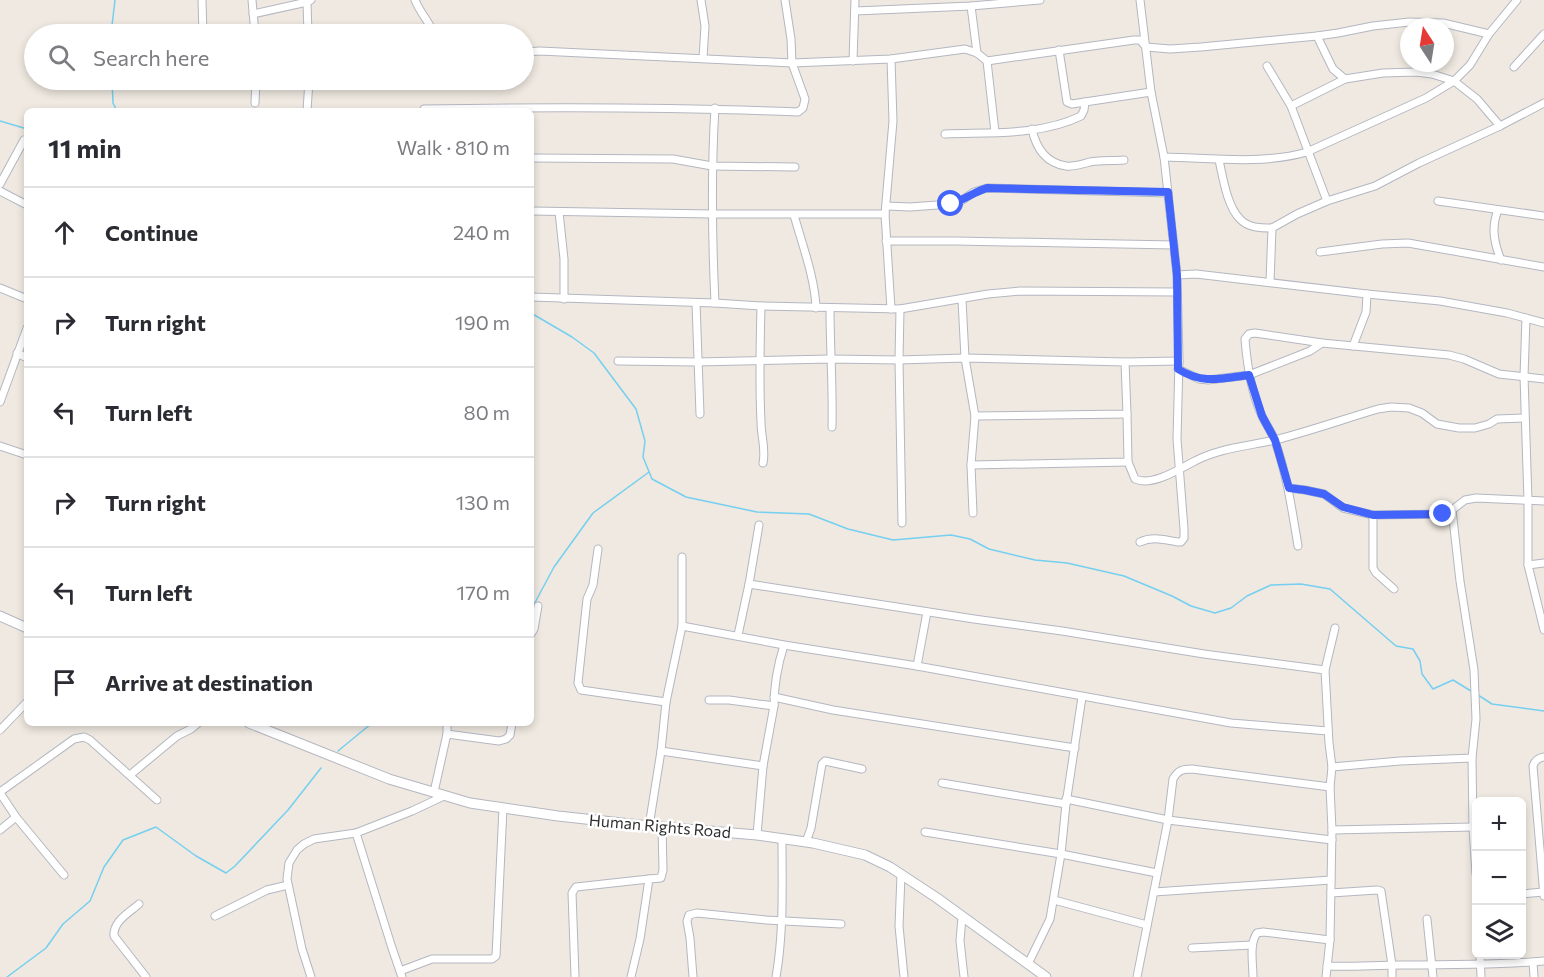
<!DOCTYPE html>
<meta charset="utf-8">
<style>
body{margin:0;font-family:Commissioner,sans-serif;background:#f7f7f7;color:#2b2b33}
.controls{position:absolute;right:18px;bottom:18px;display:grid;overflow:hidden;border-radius:9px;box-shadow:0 3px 9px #0003}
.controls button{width:54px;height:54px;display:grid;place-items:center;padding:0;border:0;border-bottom:2px solid #e1e1e2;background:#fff;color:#2b2b33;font:30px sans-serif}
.compass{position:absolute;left:1400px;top:18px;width:54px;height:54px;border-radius:50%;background:#fff;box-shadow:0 3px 9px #0003;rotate:348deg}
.stop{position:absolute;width:18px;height:18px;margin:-14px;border:4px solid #4264fb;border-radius:50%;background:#fff}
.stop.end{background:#4264fb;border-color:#fff;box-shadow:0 2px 6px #0008}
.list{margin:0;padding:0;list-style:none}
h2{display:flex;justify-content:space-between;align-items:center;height:78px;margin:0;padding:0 24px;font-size:26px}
h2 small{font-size:20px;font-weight:400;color:#7c7c81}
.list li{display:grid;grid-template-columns:39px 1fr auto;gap:18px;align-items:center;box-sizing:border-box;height:90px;padding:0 24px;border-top:2px solid #e1e1e2}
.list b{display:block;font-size:22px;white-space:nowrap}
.list em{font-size:20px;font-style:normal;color:#7c7c81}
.icon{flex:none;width:33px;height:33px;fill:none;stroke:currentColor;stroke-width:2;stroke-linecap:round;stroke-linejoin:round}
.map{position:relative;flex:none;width:1544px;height:977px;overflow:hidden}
.search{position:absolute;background:#fff;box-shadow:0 3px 9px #0003;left:24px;top:24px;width:510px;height:66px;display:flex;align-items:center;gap:15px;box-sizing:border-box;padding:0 21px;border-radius:33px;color:#7c7c81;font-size:22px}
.panel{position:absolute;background:#fff;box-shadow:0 3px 9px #0003;left:24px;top:108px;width:510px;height:618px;border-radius:9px}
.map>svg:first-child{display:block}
</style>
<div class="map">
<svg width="1544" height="977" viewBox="0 0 1544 977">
<rect width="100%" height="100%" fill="#efe9e1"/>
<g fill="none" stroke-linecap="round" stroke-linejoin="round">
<!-- stream -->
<g stroke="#75cff0" stroke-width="1.5">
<path d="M111 34 115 0"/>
<path d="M112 80 113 103 117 111"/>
<path d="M0 121 27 129"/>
<path d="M531 313 572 337 594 353 636 409 645 441 643 457 652 479 686 497 757 512 809 514 848 529 893 540 951 535 970 539 989 549 1035 560 1067 563 1124 576 1172 596 1191 606 1215 613 1231 608 1247 596 1271 585 1301 584 1330 589 1396 646 1413 649 1420 661 1422 674 1433 689 1453 680 1471 691"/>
<path d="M531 610 554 567 593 513 649 472"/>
<path d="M1478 695 1492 704 1544 711"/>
<path d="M338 751 372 723"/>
<path d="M7 977 46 948 63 924 90 901 104 867 123 840 156 827 196 856 226 873 235 866 288 810 321 768"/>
</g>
<defs>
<g id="street">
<path d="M202 0 203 34"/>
<path d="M252 0 255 34"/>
<path d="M415 0C420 13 429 21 434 34"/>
<path d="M701 0 705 26 703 58"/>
<path d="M1140 0 1151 92 1164 157 1177 275 1179 361 1177 439 1184 529V538L1181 542H1178C1164 540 1153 536 1140 542"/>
<path d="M307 2 308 34"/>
<path d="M971 6 977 53"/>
<path d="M855 11 971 6 1040 0"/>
<path d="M253 14 307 2 311 0"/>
<path d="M1317 36 1333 69 1345 79"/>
<path d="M1059 50 1067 102 1072 104 1085 102 1151 92"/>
<path d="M524 52 540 51 792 63 891 59 965 49 977 53 987 61 1134 40H1140L1146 47 1170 49 1201 47 1317 36 1338 33 1373 26 1409 22 1443 23 1489 34 1517 0"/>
<path d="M853 61 855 0"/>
<path d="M987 61 995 132"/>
<path d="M1267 66 1291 106 1327 201"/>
<path d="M1514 67 1544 34"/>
<path d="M255 103 256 80"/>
<path d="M1291 106 1345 79 1383 73 1416 72 1432 74 1454 81 1477 99 1500 126"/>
<path d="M715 108C711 173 712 238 715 303"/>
<path d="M424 109C549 107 673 107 798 112L803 108 805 99 792 63 791 39 785 0"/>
<path d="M307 111 309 80"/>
<path d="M1032 129C1036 148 1046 163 1066 166 1074 167 1082 164 1090 162 1101 160 1113 161 1124 160"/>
<path d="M945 134C989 132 1040 136 1081 116L1084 110 1085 102"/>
<path d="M1164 157C1212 158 1261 165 1307 152L1426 98 1454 81 1470 65 1489 34"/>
<path d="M531 158 673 159 712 166 795 167"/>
<path d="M1219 160C1223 178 1227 206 1240 219 1248 228 1261 228 1272 228"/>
<path d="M0 184 24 140"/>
<path d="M0 191 27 205"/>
<path d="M1438 201 1544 216"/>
<path d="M886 206 910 207 951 204 961 201 974 192 987 188 1168 193"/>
<path d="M1498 210C1491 227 1494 243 1501 260"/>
<path d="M531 211 712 214H885"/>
<path d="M559 212 564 259V299"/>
<path d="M794 215C802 244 815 278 816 308"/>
<path d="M886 241H956L1174 245"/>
<path d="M1320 252 1382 244 1408 243 1544 267"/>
<path d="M1177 275 1196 274 1367 294 1440 301 1507 313 1544 323"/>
<path d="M1270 282 1272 228 1297 214 1327 201 1375 186 1419 163 1500 126 1544 103"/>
<path d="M0 288 27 299"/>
<path d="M531 297 715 303 761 306 900 309 988 294 1020 291 1177 292"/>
<path d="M962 300 965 358 975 416 971 465 973 513"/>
<path d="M696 303 700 414"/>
<path d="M761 306C760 345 759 383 761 422 761 436 766 449 763 463"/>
<path d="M830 308C830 348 833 387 832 427"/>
<path d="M891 309 885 214 893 121 891 59"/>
<path d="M900 309 899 360 902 523"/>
<path d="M1526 318 1524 376 1528 501V565L1544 630"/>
<path d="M1353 346 1366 312 1367 294"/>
<path d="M17 353 27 358"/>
<path d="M618 361 697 362 830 359 899 360 965 358 1125 362 1179 361"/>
<path d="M1178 369 1199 379 1208 380 1249 375 1310 351 1322 343"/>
<path d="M0 402 27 328"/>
<path d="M975 416 1127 414 1125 362"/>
<path d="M0 446 27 455"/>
<path d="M1128 462 1135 479C1152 487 1179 469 1195 461 1219 448 1249 446 1275 440 1310 431 1344 419 1378 409L1391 407 1409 408 1422 413 1437 424 1459 428H1475L1489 424 1497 419 1524 418"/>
<path d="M971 465 1128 462 1127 414"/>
<path d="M1289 488 1305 490 1324 494 1343 508 1373 515 1443 514 1452 510 1465 500 1476 498 1544 501"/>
<path d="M1452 510 1460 581 1474 670 1476 719 1472 758 1473 827 1476 874"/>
<path d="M1373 515V568L1376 573 1394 589"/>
<path d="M1298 546C1292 510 1287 475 1275 441 1272 432 1266 425 1262 416 1251 392 1247 365 1245 339L1249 334 1255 333 1322 343 1449 355 1464 359 1499 374 1544 379"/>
<path d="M598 549 593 585 587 599 578 683 581 690 666 702"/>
<path d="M1528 565 1544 563"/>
<path d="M749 584 974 619 1062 631 1204 654 1325 670"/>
<path d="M682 626 784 645 917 666 1231 723 1328 731"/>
<path d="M531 634 534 629 538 606"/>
<path d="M738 635 749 584 759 525"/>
<path d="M917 666 927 612"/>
<path d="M774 697 833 710 1075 748"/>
<path d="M709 700H729L774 706"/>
<path d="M0 730 27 702"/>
<path d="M447 734 499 741 506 739 510 735 512 723"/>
<path d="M661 751 763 766"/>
<path d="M1544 757C1538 758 1535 760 1533 766L1544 896"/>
<path d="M1332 767 1400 761 1472 758"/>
<path d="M130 775 177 736 191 729 198 723"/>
<path d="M942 783 1066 804"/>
<path d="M0 792 74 739 84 737 90 740 157 800"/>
<path d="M434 792 447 734V723"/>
<path d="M0 793 16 817 64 875"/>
<path d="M1066 799 1168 820 1332 840"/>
<path d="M649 826 661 751 666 702 682 626V557"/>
<path d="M0 830 16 817"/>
<path d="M1332 830 1473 827"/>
<path d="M925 832 1061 854 1157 873"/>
<path d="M356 833 392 948 402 977"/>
<path d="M757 835 763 766 774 706C774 686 778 664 784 645"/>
<path d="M806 842 811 828 822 764 825 761 862 769"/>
<path d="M901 875 899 926 904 977"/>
<path d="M1154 892 1331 880"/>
<path d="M1331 893 1377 890 1381 891 1392 965V977"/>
<path d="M1522 894 1543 892"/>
<path d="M1054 900 1147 925"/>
<path d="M139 904C129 913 113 921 114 936L146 977"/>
<path d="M215 916 267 890 288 885"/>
<path d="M962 917 960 941 964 977"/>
<path d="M1427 919 1433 977"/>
<path d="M1192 948 1252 945"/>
<path d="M1480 954 1481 977"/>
<path d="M1533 962 1534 977"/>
<path d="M1028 964 1050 919 1061 854 1066 804 1082 697"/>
<path d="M1327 966C1352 967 1376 965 1401 965 1449 965 1497 965 1544 961"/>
<path d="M400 971 432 959H492L496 956 503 808"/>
<path d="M575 976 572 893 576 887 649 879"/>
<path d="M311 977 302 949 287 879 289 863 297 850 304 844 314 839 356 833 412 811 444 796"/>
<path d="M631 977 640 939 649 879 661 878 663 870 662 826"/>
<path d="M693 977 690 938 687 921 689 915 697 913 766 920 841 924"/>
<path d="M776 977C784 931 782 885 782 839"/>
<path d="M1137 977 1168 820 1173 779C1178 770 1183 769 1192 769L1330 787"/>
<path d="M1253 977C1253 964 1249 944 1257 933L1263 932 1330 940"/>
<path d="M1326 977 1330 940 1332 830 1330 787 1332 767 1329 743 1325 670 1335 628"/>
</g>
<g id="secondary">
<path d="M0 616 27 628"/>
<path d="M249 723 389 779 470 803 558 816 649 826 757 835 813 843 865 855 890 867 937 898 1046 977"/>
</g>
</defs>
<!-- street casing -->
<use href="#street" stroke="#b4b7c1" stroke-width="9"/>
<!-- secondary casing -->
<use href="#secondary" stroke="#b4b7c1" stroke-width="11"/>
<!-- street -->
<use href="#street" stroke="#fff" stroke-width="7"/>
<!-- secondary -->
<use href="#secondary" stroke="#fff" stroke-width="9"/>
</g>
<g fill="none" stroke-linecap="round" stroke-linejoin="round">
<!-- route -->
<path stroke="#4264fb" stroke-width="8" d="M951 204C964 200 974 192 987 188L1168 192 1177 275 1178 369C1203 385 1223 378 1249 375L1262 416 1275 440 1289 488 1305 490 1324 494 1343 507 1373 515 1443 514"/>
</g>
<g text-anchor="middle" stroke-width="5" stroke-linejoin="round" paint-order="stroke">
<!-- street labels -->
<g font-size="16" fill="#2e2e2e" stroke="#fff">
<text transform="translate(660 826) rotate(5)" y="6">Human Rights Road</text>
</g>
</g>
</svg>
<div class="controls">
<button>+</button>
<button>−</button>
<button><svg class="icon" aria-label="layers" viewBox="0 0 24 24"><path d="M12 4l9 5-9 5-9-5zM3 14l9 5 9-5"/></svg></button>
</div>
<svg class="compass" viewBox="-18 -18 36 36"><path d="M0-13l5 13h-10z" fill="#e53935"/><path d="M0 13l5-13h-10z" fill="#7c7c81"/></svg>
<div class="stop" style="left:951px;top:204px"></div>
<div class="stop end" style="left:1443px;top:514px"></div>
<div class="search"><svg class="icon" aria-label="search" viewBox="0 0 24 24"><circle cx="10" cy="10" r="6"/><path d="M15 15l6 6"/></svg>Search here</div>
<section class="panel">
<h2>11 min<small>Walk · 810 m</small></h2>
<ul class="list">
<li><svg class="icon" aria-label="ahead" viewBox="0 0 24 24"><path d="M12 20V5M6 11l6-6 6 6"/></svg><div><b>Continue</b></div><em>240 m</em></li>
<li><svg class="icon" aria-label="right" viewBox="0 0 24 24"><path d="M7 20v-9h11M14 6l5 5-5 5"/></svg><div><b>Turn right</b></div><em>190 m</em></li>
<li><svg class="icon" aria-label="left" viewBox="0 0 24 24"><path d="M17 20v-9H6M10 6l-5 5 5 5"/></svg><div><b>Turn left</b></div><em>80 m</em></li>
<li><svg class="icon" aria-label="right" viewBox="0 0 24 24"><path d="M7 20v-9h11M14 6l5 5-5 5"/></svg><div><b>Turn right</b></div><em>130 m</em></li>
<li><svg class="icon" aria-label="left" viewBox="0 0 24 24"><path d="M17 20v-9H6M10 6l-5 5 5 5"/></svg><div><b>Turn left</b></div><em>170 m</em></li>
<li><svg class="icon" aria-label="arrive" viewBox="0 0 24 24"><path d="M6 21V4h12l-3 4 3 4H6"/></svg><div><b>Arrive at destination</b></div></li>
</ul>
</section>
</div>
